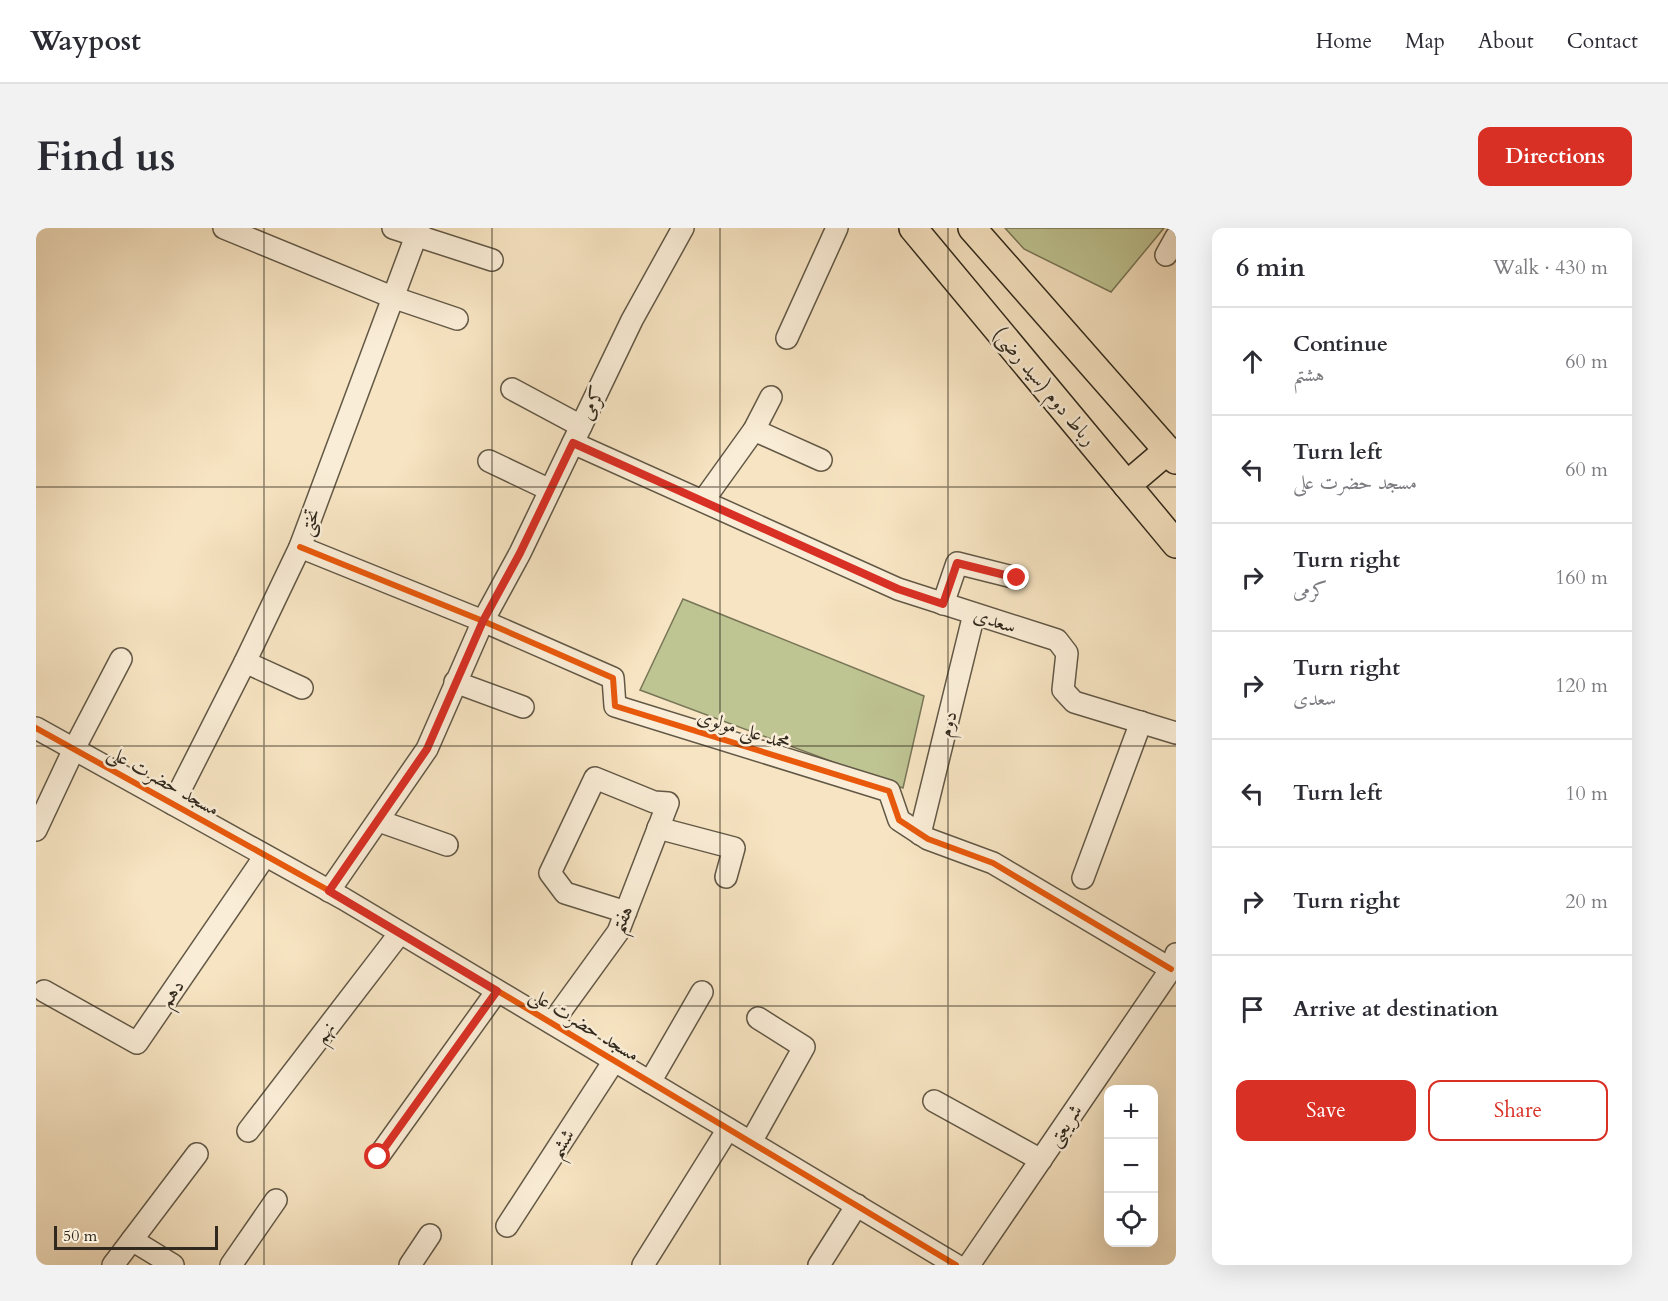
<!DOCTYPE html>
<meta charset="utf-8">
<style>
body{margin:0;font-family:Cardo,Amiri,serif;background:#f2f2f3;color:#2b2b33}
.controls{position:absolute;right:18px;bottom:18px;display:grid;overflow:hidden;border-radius:12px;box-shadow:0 6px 24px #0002}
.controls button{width:54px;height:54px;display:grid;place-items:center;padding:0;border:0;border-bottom:2px solid #e1e1e2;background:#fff;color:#2b2b33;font:30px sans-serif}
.scale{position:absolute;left:18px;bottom:15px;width:164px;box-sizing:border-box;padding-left:6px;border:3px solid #31291d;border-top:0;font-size:16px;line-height:21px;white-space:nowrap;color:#31291d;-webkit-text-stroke:4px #faedd7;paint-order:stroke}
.stop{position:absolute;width:18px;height:18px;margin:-14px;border:4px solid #d93025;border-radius:50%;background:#fff}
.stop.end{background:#d93025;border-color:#fff;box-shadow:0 2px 6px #0008}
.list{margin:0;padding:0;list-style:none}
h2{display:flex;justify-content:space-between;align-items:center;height:78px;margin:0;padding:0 24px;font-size:26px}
h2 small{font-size:20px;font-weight:400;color:#7c7c81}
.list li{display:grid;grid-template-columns:39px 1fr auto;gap:18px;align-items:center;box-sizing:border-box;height:108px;padding:0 24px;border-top:2px solid #e1e1e2}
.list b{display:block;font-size:22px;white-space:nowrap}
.list p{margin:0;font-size:20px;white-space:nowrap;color:#7c7c81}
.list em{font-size:20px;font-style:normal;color:#7c7c81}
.actions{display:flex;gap:12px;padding:18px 24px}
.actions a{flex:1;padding:14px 0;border:2px solid #d93025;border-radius:12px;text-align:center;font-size:21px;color:#d93025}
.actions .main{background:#d93025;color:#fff}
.icon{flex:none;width:33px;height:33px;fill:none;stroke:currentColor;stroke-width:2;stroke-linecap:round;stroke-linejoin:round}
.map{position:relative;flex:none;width:1140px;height:1037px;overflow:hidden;border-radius:12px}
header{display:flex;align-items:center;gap:36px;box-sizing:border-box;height:84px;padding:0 30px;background:#fff;border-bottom:2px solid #e1e1e2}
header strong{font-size:28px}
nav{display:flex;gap:33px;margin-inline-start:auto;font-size:21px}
.intro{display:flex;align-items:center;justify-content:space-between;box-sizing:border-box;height:144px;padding:0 36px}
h1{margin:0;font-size:42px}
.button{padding:15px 27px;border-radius:12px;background:#d93025;color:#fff;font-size:21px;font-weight:700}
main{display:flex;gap:36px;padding:0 36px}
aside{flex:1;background:#fff;border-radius:12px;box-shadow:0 6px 24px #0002}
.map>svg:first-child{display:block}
</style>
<header>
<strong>Waypost</strong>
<nav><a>Home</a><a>Map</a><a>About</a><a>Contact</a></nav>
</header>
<div class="intro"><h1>Find us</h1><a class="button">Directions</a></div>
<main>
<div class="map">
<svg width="1140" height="1037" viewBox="0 0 1140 1037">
<rect width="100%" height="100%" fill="#f7e4c2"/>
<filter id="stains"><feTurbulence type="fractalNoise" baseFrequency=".00333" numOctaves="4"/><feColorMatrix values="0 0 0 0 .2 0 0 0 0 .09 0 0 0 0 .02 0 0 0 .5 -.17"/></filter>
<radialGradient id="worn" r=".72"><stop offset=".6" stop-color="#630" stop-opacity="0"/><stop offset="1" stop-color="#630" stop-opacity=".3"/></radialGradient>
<!-- green -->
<g fill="#bec492" stroke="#787658" stroke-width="1.5">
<path d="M969 0H1128L1075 64 988 21Z"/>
<path d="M647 371 888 468 867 560 604 462Z"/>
</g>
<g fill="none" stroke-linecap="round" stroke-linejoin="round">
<defs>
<g id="minor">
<path d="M188 0 356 69 421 91"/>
<path d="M357 0 456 32"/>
<path d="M1130 27 1140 9"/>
<path d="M751 110 801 0"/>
<path d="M476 161 545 198"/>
<path d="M718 202 785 232"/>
<path d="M537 215 862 361 1021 412 1031 425 1027 462 1038 474 1140 505"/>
<path d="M453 233 514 262"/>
<path d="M667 273 718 202 735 169"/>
<path d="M264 319 447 393 577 450 579 478 853 563 863 592 892 611 957 635 1135 741"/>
<path d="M907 376 921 335 981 350"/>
<path d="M209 434 266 460"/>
<path d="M419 454 487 479"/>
<path d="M0 500 308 671 920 1037"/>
<path d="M137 576 209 434 264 319 383 0"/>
<path d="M343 593 411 617"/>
<path d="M622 600 698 620 690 649"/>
<path d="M0 602 38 521 85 431"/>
<path d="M884 606 938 386"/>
<path d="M1047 650 1105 494"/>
<path d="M293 663 391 521 447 393 484 325 596 92 647 0"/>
<path d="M8 763 101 815 229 628"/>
<path d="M516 795 582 704 632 575 618 574 559 550 514 645 529 665 590 684"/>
<path d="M614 854 666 764"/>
<path d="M898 873 1005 932"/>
<path d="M212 903 364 705"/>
<path d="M715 914 768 819 722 790"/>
<path d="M342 929 461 763"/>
<path d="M471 998 578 833"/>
<path d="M96 1012 137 1037"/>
<path d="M77 1037 161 926"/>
<path d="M195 1037 240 972"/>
<path d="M374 1037 394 1007"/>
<path d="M607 1037 692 901"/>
<path d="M783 1037 821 977"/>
<path d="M933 1037 1135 741 1140 726"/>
</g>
<g id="major">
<path d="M877 0 1140 316"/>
<path d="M936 0 1140 232"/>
<path d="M1091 257 1132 222"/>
</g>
</defs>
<!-- minor casing -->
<use href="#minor" stroke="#625846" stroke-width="24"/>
<!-- major casing -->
<use href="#major" stroke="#31291d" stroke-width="30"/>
<!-- minor -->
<use href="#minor" stroke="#faedd7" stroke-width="21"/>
<!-- major -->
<use href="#major" stroke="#f7e4c2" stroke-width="27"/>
<defs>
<g id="cycleway">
<path d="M264 319 447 393 577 450 579 478 853 563 863 592 892 611 957 635 1135 741"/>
<path d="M0 500 308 671 920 1037"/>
</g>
</defs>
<!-- cycleway casing -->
<use href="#cycleway" stroke="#faedd7" stroke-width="10"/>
<!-- cycleway -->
<use href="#cycleway" stroke="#e8590c" stroke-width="6"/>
</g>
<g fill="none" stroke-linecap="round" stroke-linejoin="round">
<!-- route -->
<path stroke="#d93025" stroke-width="8" d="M342 929 461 763 293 663 391 521 447 393 484 325 537 215 862 361 907 376 921 335 981 350"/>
</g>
<!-- grid -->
<path fill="none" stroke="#31291d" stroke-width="1.5" stroke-opacity="0.55" d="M228 0V1037M456 0V1037M684 0V1037M912 0V1037M0 259H1140M0 518H1140M0 778H1140"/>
<g text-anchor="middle" stroke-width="5" stroke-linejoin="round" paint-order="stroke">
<!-- street labels -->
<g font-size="20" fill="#31291d" stroke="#faedd7">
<text transform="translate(1009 158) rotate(50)" y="7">رباط دوم (سید رضی)</text>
<text transform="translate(556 175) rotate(-64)" y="7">کرمی</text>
<text transform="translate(273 294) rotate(-70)" y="7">تختی</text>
<text transform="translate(959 392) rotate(18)" y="7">سعدی</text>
<text transform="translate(911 496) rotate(-76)" y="7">دوم</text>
<text transform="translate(708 501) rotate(17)" y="7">محمد علی مولوی</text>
<text transform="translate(128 552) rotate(29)" y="7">مسجد حضرت علی</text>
<text transform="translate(585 691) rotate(-65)" y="7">هفتم</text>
<text transform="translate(135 765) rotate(-55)" y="7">دهم</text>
<text transform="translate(549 796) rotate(31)" y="7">مسجد حضرت علی</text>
<text transform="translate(288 804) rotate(-52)" y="7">نهم</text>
<text transform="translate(1028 897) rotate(-56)" y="7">شریعتی</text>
<text transform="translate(525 915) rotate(-57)" y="7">ششم</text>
</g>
</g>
<rect width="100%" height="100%" filter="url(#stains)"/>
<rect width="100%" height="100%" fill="url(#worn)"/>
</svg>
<div class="controls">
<button>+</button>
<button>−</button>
<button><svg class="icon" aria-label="locate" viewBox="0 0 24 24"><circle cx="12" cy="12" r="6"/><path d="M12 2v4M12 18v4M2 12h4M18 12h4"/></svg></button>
</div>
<div class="scale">50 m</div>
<div class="stop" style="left:342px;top:929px"></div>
<div class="stop end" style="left:981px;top:350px"></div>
</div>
<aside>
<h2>6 min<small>Walk · 430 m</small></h2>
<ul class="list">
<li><svg class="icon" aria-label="ahead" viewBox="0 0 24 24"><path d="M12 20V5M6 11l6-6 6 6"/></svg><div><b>Continue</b><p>هشتم</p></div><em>60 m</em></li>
<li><svg class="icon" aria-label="left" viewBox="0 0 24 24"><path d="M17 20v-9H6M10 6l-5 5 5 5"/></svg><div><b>Turn left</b><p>مسجد حضرت علی</p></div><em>60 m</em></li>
<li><svg class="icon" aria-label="right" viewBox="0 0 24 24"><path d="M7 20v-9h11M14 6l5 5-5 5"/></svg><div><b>Turn right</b><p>کرمی</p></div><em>160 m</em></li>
<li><svg class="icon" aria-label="right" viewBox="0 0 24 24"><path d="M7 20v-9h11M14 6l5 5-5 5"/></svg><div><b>Turn right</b><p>سعدی</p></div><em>120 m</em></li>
<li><svg class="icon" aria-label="left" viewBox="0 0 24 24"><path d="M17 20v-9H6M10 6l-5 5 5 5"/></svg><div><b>Turn left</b></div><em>10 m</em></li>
<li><svg class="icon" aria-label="right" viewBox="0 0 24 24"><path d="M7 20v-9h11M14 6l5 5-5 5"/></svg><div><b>Turn right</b></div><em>20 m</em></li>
<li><svg class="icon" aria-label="arrive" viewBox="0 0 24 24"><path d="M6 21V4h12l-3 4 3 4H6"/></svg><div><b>Arrive at destination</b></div></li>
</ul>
<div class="actions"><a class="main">Save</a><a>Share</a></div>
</aside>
</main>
